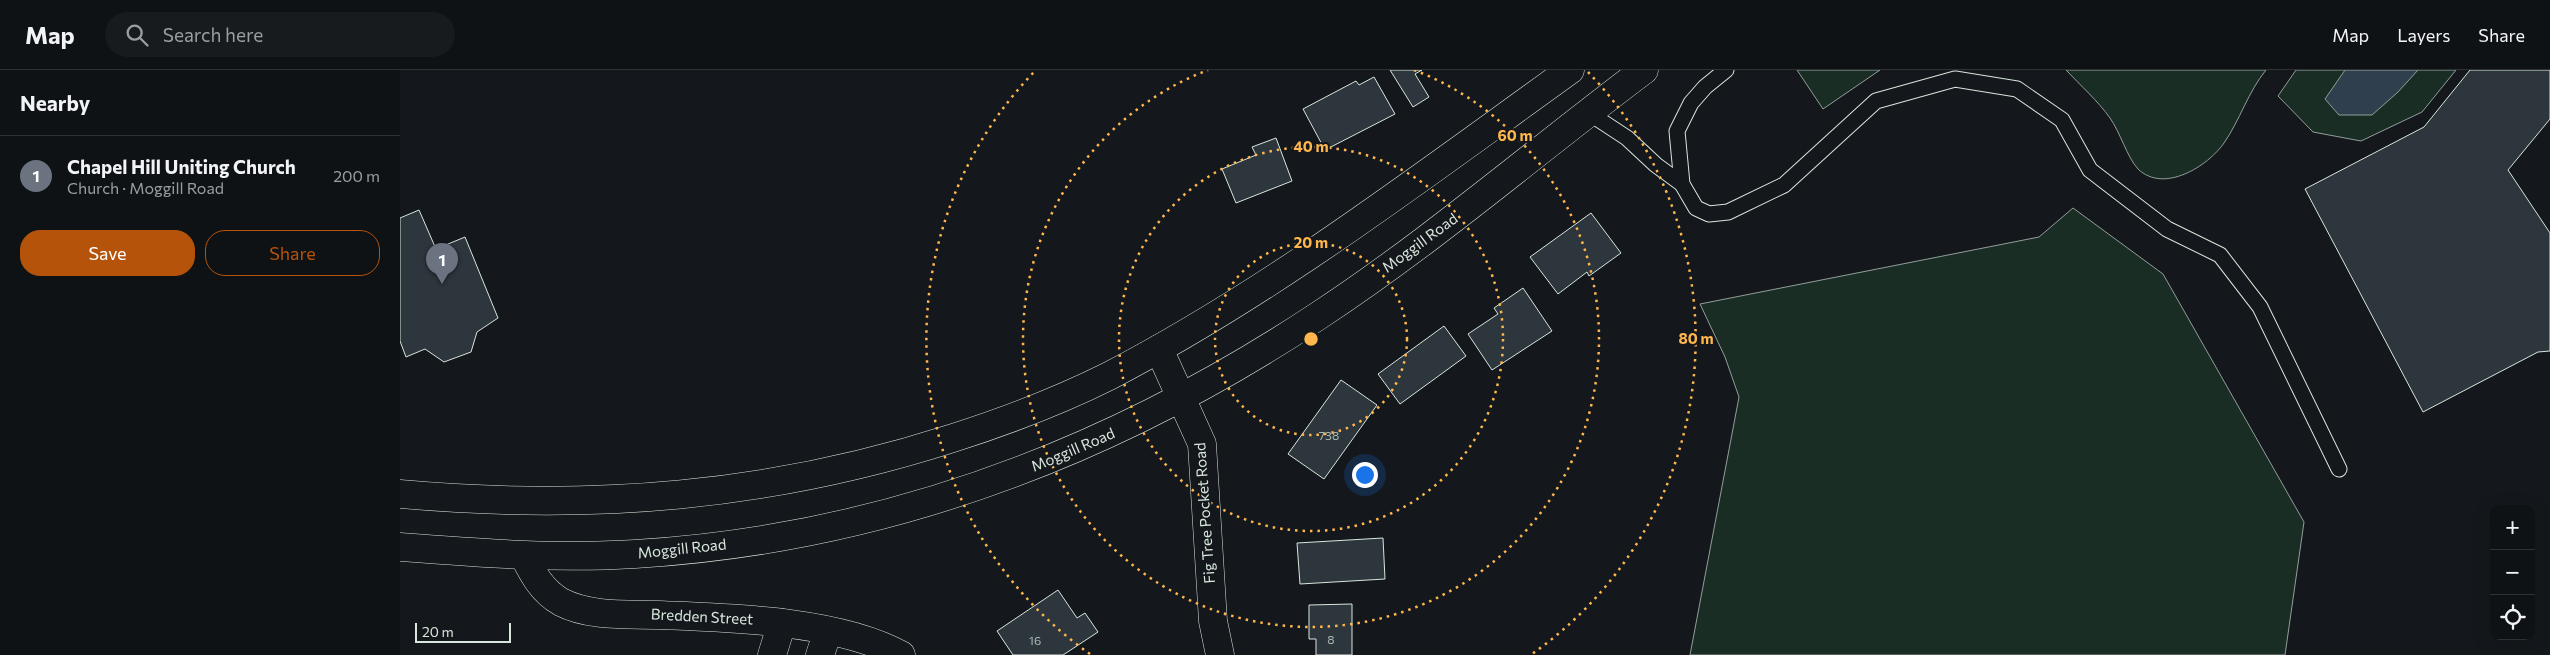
<!DOCTYPE html>
<meta charset="utf-8">
<style>
body{margin:0;font-family:Commissioner,sans-serif;background:#181b1e;color:#f1f3f6}
.controls{position:absolute;right:15px;bottom:15px;display:grid;overflow:hidden;border-radius:10px;box-shadow:0 5px 20px #0002}
.controls button{width:45px;height:45px;display:grid;place-items:center;padding:0;border:0;border-bottom:1px solid #2f3234;background:#0f1215;color:#f1f3f6;font:25px sans-serif}
.scale{position:absolute;left:15px;bottom:12px;width:96px;box-sizing:border-box;padding-left:5px;border:2px solid #d8e6dc;border-top:0;font-size:14px;line-height:18px;white-space:nowrap;color:#d8e6dc;-webkit-text-stroke:4px #14181c;paint-order:stroke}
.you{position:absolute;left:964px;top:404px;width:18px;height:18px;margin:-12px;border:4px solid #fff;border-radius:50%;background:#1a73e8;box-shadow:0 0 0 8px #1a73e833}
.badge{display:grid;place-items:center;width:32px;height:32px;border-radius:50%;background:#b45309;color:#fff;font-size:16px;font-weight:700}
.pin{position:absolute;translate:-50% -41px;filter:drop-shadow(0 1px 2px #0008)}
.pin::after{content:'';position:absolute;top:26px;width:18px;height:15px;background:inherit;clip-path:polygon(0 0,100% 0,50% 100%)}
.list{margin:0;padding:0;list-style:none}
h2{display:flex;justify-content:space-between;align-items:center;height:65px;margin:0;padding:0 20px;font-size:21px}
h2 small{font-size:16px;font-weight:400;color:#9b9ea0}
.list li{display:grid;grid-template-columns:32px 1fr auto;gap:15px;align-items:center;box-sizing:border-box;height:80px;padding:0 20px;border-top:1px solid #2f3234}
.list b{display:block;font-size:19px;white-space:nowrap}
.list p{margin:0;font-size:16px;white-space:nowrap;color:#9b9ea0}
.list em{font-size:16px;font-style:normal;color:#9b9ea0}
.actions{display:flex;gap:10px;padding:15px 20px}
.actions a{flex:1;padding:11px 0;border:1px solid #b45309;border-radius:20px;text-align:center;font-size:18px;color:#b45309}
.actions .main{background:#b45309;color:#fff}
.icon{flex:none;width:28px;height:28px;fill:none;stroke:currentColor;stroke-width:2;stroke-linecap:round;stroke-linejoin:round}
.map{position:relative;flex:none;width:2150px;height:585px;overflow:hidden}
header{display:flex;align-items:center;gap:30px;box-sizing:border-box;height:70px;padding:0 25px;background:#0f1215;border-bottom:1px solid #2f3234}
header strong{font-size:24px}
nav{display:flex;gap:28px;margin-inline-start:auto;font-size:18px}
.search{width:350px;height:45px;background:#181b1e;display:flex;align-items:center;gap:12px;box-sizing:border-box;padding:0 18px;border-radius:28px;color:#9b9ea0;font-size:19px}
main{display:flex}
aside{flex:1;background:#0f1215}
.map>svg:first-child{display:block}
</style>
<header>
<strong>Map</strong>
<div class="search"><svg class="icon" aria-label="search" viewBox="0 0 24 24"><circle cx="10" cy="10" r="6"/><path d="M15 15l6 6"/></svg>Search here</div>
<nav><a>Map</a><a>Layers</a><a>Share</a></nav>
</header>
<main>
<aside>
<h2>Nearby<small></small></h2>
<ul class="list">
<li><span class="badge" style="background:#6b7280">1</span><div><b>Chapel Hill Uniting Church</b><p>Church · Moggill Road</p></div><em>200 m</em></li>
</ul>
<div class="actions"><a class="main">Save</a><a>Share</a></div>
</aside>
<div class="map">
<svg width="2150" height="585" viewBox="0 0 2150 585">
<rect width="100%" height="100%" fill="#14181c"/>
<!-- green -->
<g fill="#1a2d24" stroke="#939e99">
<path d="M1397 0H1480L1423 39Z"/>
<path d="M1666 0H1866C1848 22 1840 50 1824 73 1808 96 1764 124 1738 99 1727 87 1720 62 1710 48 1698 31 1681 16 1666 0Z"/>
<path d="M1896 0H2056L2022 42 1961 71 1913 62 1878 26Z"/>
<path d="M1673 138 1763 204 1904 452 1885 585H1290L1339 327 1325 287 1300 234 1639 167Z"/>
</g>
<!-- water -->
<path fill="#2f3f4d" stroke="#939e99" d="M1945 0H2018L1998 22 1972 45H1939L1925 29Z"/>
<!-- building -->
<g fill="#2c363c" stroke="#d8e6dc">
<path d="M990 0H1022L1015 4 1029 27 1013 37Z"/>
<path d="M2070 0H2150V49L2108 100 2150 163V281L2138 282 2023 342 1905 119 2024 57Z"/>
<path d="M974 7 995 44 925 80 903 39 956 11 959 15Z"/>
<path d="M876 68 892 111 836 133 822 99 856 85 852 77Z"/>
<path d="M19 140 36 179 65 167 98 248 77 262 71 282 44 292 25 279 6 287 0 271V148Z"/>
<path d="M1191 143 1221 183 1189 206 1187 202 1158 224 1130 187Z"/>
<path d="M1123 218 1152 261 1092 300 1068 264 1098 244 1094 238Z"/>
<path d="M1044 256 1066 286 1000 334 978 304Z"/>
<path d="M941 310 977 335 924 409 888 384Z"/>
<path d="M983 468 985 509 900 514 897 473Z"/>
<path d="M658 520 677 548 685 543 698 562 663 585H613L597 561Z"/>
<path d="M952 534V585H916V569H909V535Z"/>
</g>
<g fill="none" stroke-linecap="round" stroke-linejoin="round">
<defs>
<g id="lane">
<path d="M1326 0 1305 17 1291 33 1277 61 1282 114 1296 138 1309 144 1328 142 1384 115 1476 31 1555 9 1617 19 1662 50 1690 100 1767 159 1820 185 1860 237 1939 399"/>
<path d="M1189 43 1227 68 1256 95 1282 114"/>
</g>
<g id="street">
<path d="M372 585 382 553"/>
<path d="M420 585 428 561"/>
</g>
<g id="secondary">
<path d="M759 279 802 374 813 551 820 585"/>
<path d="M124 486C133 504 142 521 161 532 190 547 227 544 259 545 331 548 437 550 501 585"/>
</g>
<g id="highway">
<path d="M0 424C191 441 370 427 553 368 606 351 659 331 709 306 872 221 1021 107 1170 0"/>
<path d="M0 477C78 483 156 489 235 484 485 469 711 383 918 246 1032 171 1135 82 1244 0"/>
</g>
</defs>
<!-- lane casing -->
<use href="#lane" stroke="#d8e6dc" stroke-width="17"/>
<!-- street casing -->
<use href="#street" stroke="#d8e6dc" stroke-width="29"/>
<!-- secondary casing -->
<use href="#secondary" stroke="#d8e6dc" stroke-width="29"/>
<!-- highway casing -->
<use href="#highway" stroke="#d8e6dc" stroke-width="29"/>
<!-- lane -->
<use href="#lane" stroke="#14181c" stroke-width="15"/>
<!-- street -->
<use href="#street" stroke="#14181c" stroke-width="28"/>
<!-- secondary -->
<use href="#secondary" stroke="#14181c" stroke-width="28"/>
<!-- highway -->
<use href="#highway" stroke="#14181c" stroke-width="28"/>
</g>
<!-- distance rings -->
<g fill="none" stroke="#ffb74d" stroke-width="2.5" stroke-dasharray="2.5 5">
<circle cx="911" cy="269" r="96"/>
<circle cx="911" cy="269" r="192"/>
<path d="M1014 0A288 288 0 1 1 808 0"/>
<path d="M690 584A385 385 0 0 1 634 2M1188 2A385 385 0 0 1 1132 584"/>
</g>
<g text-anchor="middle" stroke-width="4" stroke-linejoin="round" paint-order="stroke">
<!-- number labels -->
<g font-size="12" fill="#adbab4">
<text x="929" y="370">738</text>
<text x="931" y="574">8</text>
<text x="635" y="575">16</text>
</g>
<!-- street labels -->
<g font-size="15" fill="#d8e6dc" stroke="#14181c">
<text transform="translate(1020 173) rotate(-36)" y="5">Moggill Road</text>
<text transform="translate(673 380) rotate(-23)" y="5">Moggill Road</text>
<text transform="translate(805 443) rotate(-94)" y="5">Fig Tree Pocket Road</text>
<text transform="translate(282 479) rotate(-6)" y="5">Moggill Road</text>
<text transform="translate(302 547) rotate(3)" y="5">Bredden Street</text>
</g>
</g>
<circle cx="911" cy="269" r="8" fill="#ffb74d" stroke="#14181c" stroke-width="2.5"/>
<g font-size="15" text-anchor="middle" font-weight="bold" fill="#ffb74d" stroke="#14181c" stroke-width="4" stroke-linejoin="round" paint-order="stroke">
<text x="1115" y="71">60 m</text>
<text x="911" y="82">40 m</text>
<text x="911" y="178">20 m</text>
<text x="1296" y="274">80 m</text>
</g>
</svg>
<div class="controls">
<button>+</button>
<button>−</button>
<button><svg class="icon" aria-label="locate" viewBox="0 0 24 24"><circle cx="12" cy="12" r="6"/><path d="M12 2v4M12 18v4M2 12h4M18 12h4"/></svg></button>
</div>
<div class="scale">20 m</div>
<div class="you"></div>
<div class="pin badge" style="left:42px;top:214px;background:#6b7280">1</div>
</div>
</main>
